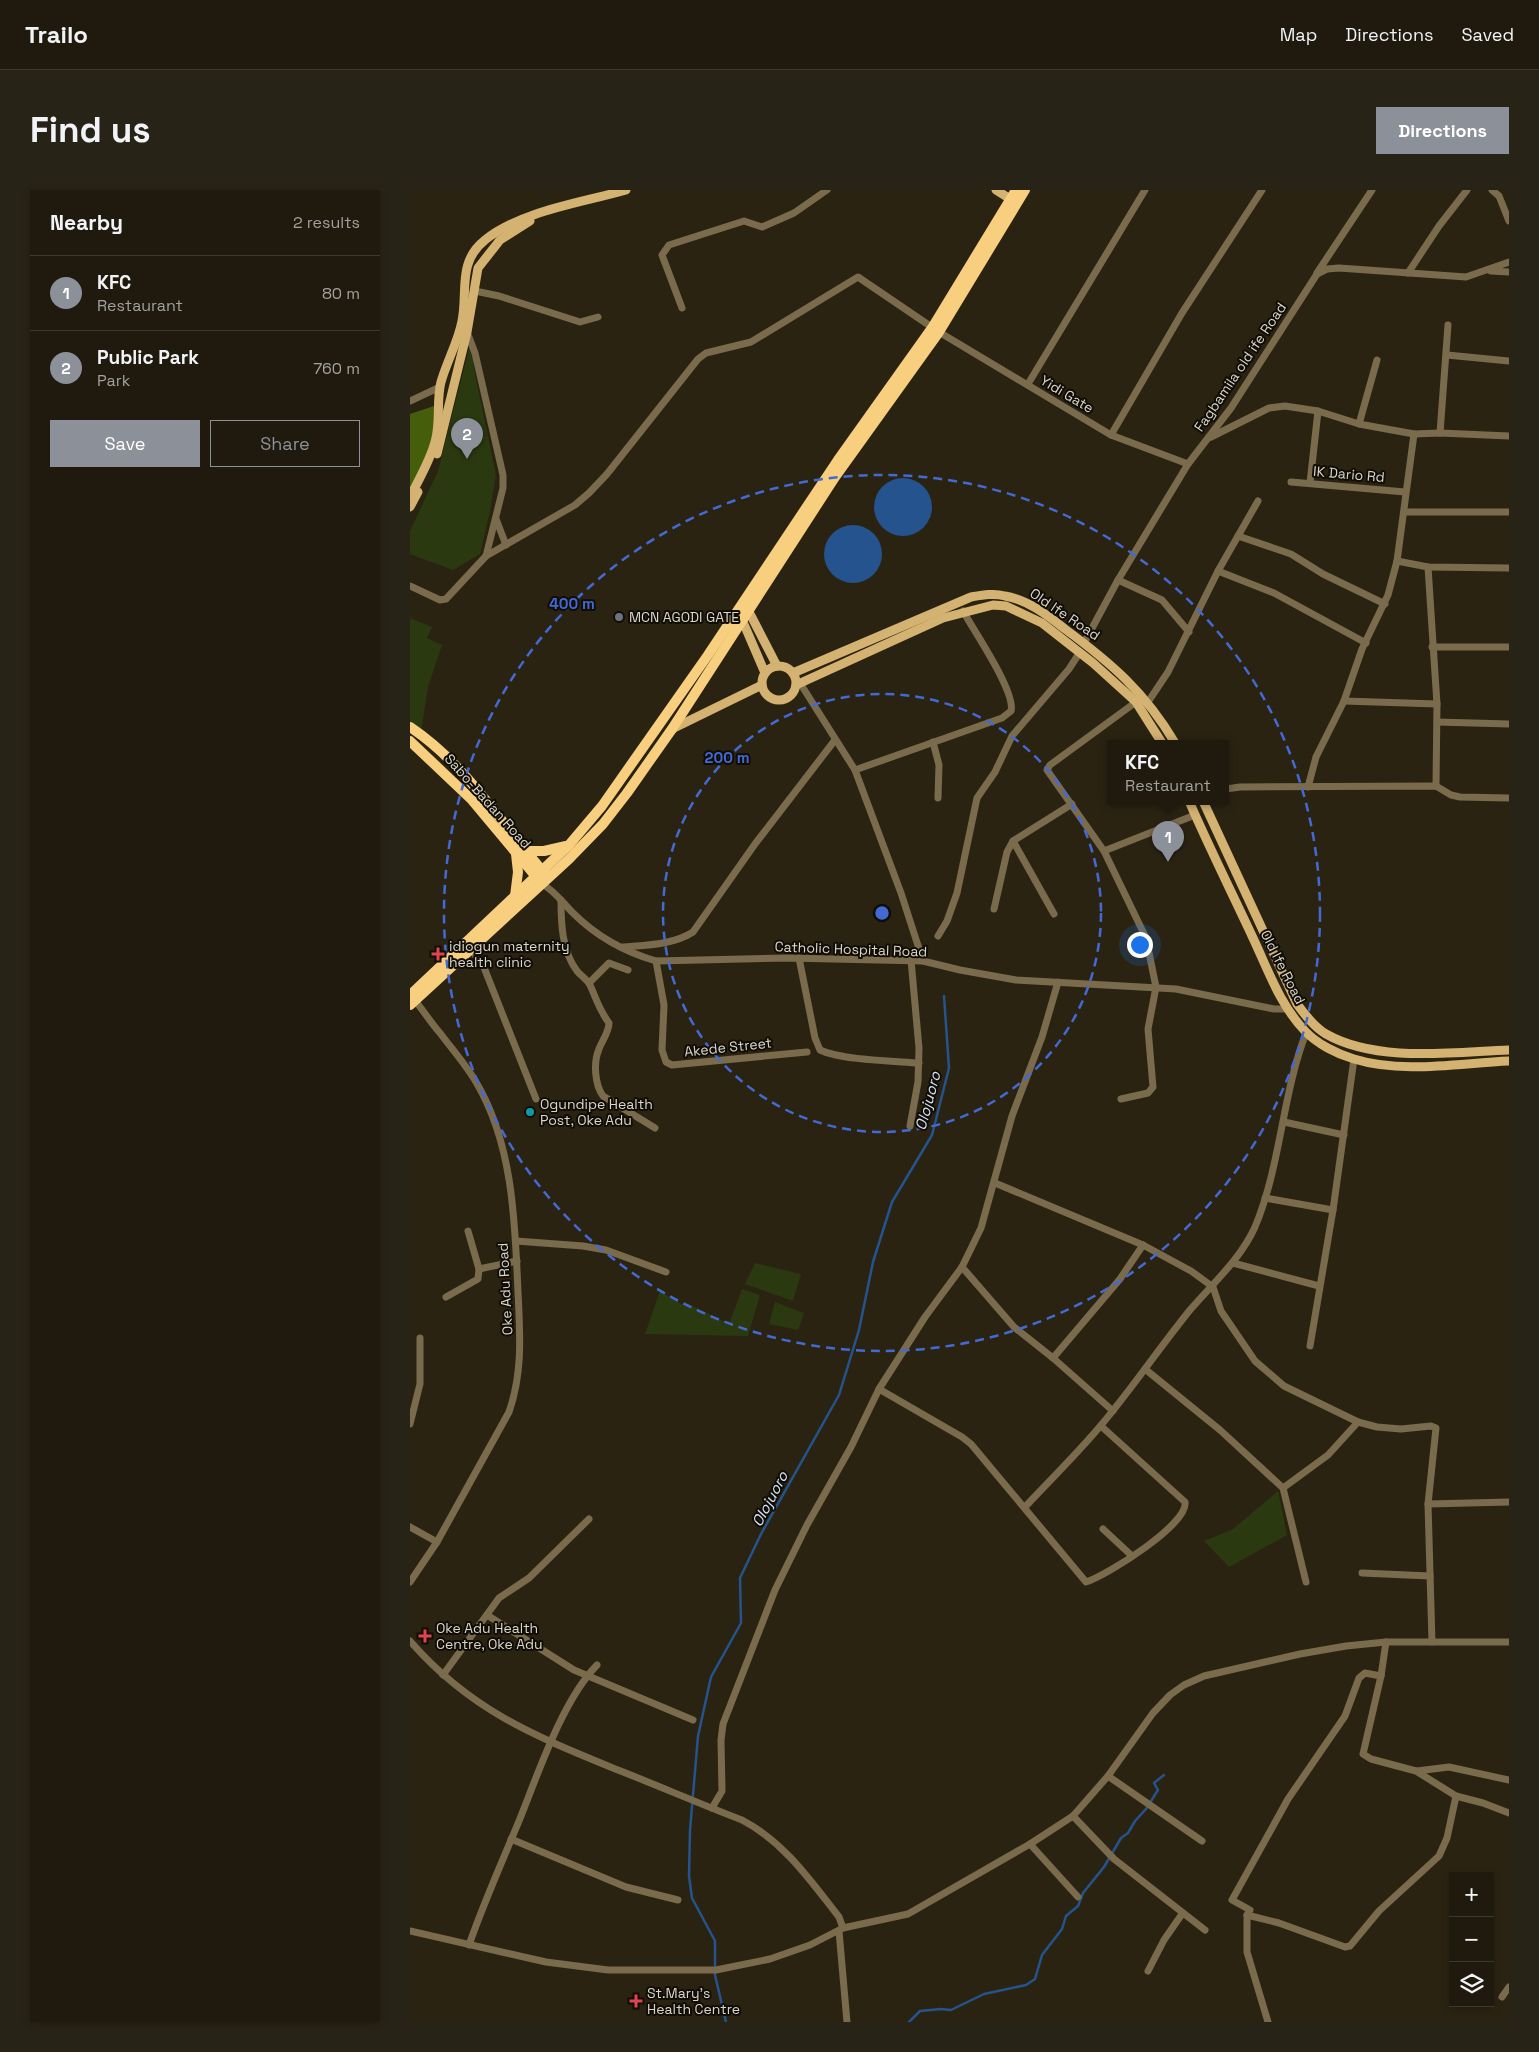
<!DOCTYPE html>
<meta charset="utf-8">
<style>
body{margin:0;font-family:"Space Grotesk",sans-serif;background:#282317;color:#f1f3f6}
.controls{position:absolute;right:15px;bottom:15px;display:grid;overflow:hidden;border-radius:0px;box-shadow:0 2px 8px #0003}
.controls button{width:45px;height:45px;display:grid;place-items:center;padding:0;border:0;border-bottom:1px solid #3d382e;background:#201a0e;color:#f1f3f6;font:25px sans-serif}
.you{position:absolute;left:729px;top:754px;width:18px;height:18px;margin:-12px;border:4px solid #fff;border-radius:50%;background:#1a73e8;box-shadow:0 0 0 8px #1a73e833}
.badge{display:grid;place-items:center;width:32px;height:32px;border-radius:50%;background:#8c9099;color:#fff;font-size:16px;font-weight:700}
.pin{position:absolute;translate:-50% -41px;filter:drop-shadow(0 1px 2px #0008)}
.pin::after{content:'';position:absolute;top:26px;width:18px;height:15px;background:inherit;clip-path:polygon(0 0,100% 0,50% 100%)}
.popup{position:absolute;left:697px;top:550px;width:122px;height:65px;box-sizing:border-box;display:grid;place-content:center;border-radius:0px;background:#201a0e;filter:drop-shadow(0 1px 4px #0005);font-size:16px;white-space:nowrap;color:#a2a19e}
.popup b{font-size:19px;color:#f1f3f6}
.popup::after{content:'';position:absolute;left:50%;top:100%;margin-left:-10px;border:10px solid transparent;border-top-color:#201a0e}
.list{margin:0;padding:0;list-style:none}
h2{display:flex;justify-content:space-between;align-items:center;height:65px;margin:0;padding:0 20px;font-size:21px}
h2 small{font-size:16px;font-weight:400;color:#a2a19e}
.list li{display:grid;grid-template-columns:32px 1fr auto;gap:15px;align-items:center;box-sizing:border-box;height:75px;padding:0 20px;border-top:1px solid #3d382e}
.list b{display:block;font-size:19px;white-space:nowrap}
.list p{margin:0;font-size:16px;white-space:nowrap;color:#a2a19e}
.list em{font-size:16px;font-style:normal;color:#a2a19e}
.actions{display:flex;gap:10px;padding:15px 20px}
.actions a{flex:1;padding:11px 0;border:1px solid #8c9099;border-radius:0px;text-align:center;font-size:18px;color:#8c9099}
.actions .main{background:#8c9099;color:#fff}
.icon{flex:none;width:28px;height:28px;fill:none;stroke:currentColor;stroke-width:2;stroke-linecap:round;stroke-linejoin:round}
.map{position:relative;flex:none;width:1099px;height:1832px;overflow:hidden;border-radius:0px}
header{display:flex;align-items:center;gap:30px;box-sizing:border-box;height:70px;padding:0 25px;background:#201a0e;border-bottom:1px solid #3d382e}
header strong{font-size:24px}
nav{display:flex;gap:28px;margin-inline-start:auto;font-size:18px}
.intro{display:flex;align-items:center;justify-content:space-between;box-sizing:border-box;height:120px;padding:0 30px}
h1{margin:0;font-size:35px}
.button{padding:12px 22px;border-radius:0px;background:#8c9099;color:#fff;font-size:18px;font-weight:700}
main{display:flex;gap:30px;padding:0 30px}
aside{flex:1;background:#201a0e;border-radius:0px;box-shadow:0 2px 8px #0003}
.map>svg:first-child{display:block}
</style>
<header>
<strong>Trailo</strong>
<nav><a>Map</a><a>Directions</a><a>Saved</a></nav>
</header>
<div class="intro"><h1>Find us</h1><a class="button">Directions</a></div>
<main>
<aside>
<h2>Nearby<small>2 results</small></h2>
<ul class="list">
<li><span class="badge">1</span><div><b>KFC</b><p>Restaurant</p></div><em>80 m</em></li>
<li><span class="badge">2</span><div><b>Public Park</b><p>Park</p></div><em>760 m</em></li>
</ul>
<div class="actions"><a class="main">Save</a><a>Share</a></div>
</aside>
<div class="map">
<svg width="1099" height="1832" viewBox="0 0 1099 1832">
<rect width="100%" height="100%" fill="#2b2312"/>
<!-- green -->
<g fill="#2a390f">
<path d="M61 151 64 179 86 285 80 321 70 364 43 380 0 364V341L28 281Z"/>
<path d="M0 428 22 437 17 448 32 455 18 497 10 548 0 542Z"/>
<path d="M345 1073 391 1084 383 1111 335 1094Z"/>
<path d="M332 1099 350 1105 338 1146 235 1144 250 1101 273 1115 275 1112 319 1134Z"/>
<path d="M365 1112 394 1123 388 1140 359 1134Z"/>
<path d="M868 1301 877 1345 819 1377 794 1351 823 1339Z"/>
</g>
<!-- forest -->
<path fill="#445e0b" d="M24 216 27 235 11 281 0 302V224Z"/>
<!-- water -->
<g fill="#24538d">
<circle cx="493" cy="317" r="29"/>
<circle cx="443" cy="364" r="29"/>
</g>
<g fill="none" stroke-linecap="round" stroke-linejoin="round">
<!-- stream -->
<g stroke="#24538d" stroke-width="2.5">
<path d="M316 1832 305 1785V1751L282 1708 279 1686 280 1640 288 1546 301 1487 331 1433 330 1388 351 1344 429 1205 449 1140 463 1072 482 1012 522 945 539 878 534 806"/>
<path d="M499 1832 510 1821 531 1819 541 1820 574 1804 616 1795 625 1789 632 1765 652 1739 656 1726 668 1716 673 1703 694 1677 711 1648 718 1643 725 1631 736 1619 748 1600 744 1593 754 1585"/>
</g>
<!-- minor -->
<g stroke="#7b6b4d" stroke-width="7">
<path d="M1082 0 1089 6 1099 31"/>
<path d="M1081 81 1099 82"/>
<path d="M907 83 962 0"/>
<path d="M998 83 1029 36 1057 0"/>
<path d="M65 101 89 106 170 132 188 127"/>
<path d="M272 118 252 65 259 55 334 31 352 37 384 23 417 0"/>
<path d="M57 142 65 163 93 285V298L76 366"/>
<path d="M1037 165 1099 171"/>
<path d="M618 194 735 0"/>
<path d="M0 211 30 197"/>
<path d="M949 234 967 170"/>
<path d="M1030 243 1038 135"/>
<path d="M701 245 772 123 852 0"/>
<path d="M801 247 859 218 875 216 908 221 949 234 1004 244 1030 243 1099 246"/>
<path d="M881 292 995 302"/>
<path d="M900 293 908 221"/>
<path d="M994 322H1099"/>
<path d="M86 329 96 355"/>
<path d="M828 346 881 364 913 384 975 414"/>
<path d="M987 371 1018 377 1099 378"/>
<path d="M1018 377 1027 514 1026 596"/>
<path d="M808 381 864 403 956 453"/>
<path d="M708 390 752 410 779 442"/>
<path d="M0 396 30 410 36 409 76 366 165 315 179 303 197 284 288 169 296 163 341 152 448 87 529 142 701 245 778 274"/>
<path d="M674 453 708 390 778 274 821 218 907 84 917 79 929 78 1056 87 1099 72"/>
<path d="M1022 457H1099"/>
<path d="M390 493 445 580 491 703 513 771"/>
<path d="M934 511 1027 514"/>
<path d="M738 512 758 482 808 381 848 311"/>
<path d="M1027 532 1099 534"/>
<path d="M523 552 529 575 528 608"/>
<path d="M445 580 592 528 601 521C606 502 564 441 553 421"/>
<path d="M898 597 906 567 934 511 952 459 978 405 987 371 1004 244"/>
<path d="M816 599 830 597 1026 596 1041 605 1050 607 1099 608"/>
<path d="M603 651 644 724"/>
<path d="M694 661 785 625"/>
<path d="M132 694C145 701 152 712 163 723 186 746 215 762 246 771L378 768 513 771 550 780 606 790 766 799 864 819H878"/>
<path d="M151 710C151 734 152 761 167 781 171 786 177 789 180 795 187 810 188 818 199 833 199 842 192 851 189 859 183 873 185 895 193 906L245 938"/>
<path d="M584 719 597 662 603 651 662 614"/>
<path d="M528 746 537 731 547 703 567 608 585 582 602 546 659 479 670 462"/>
<path d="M213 757C236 755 263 755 283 742L345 654 425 550"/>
<path d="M62 761 73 775 126 909"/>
<path d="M389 768 405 848 410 860C431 870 483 871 509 873"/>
<path d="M246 771 254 815 252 860 256 872 262 875 397 862"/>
<path d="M179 793 199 773 218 780"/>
<path d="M711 909 738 903 743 897 738 839 746 797 736 748 694 661 637 580 640 575 726 512"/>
<path d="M874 932 934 945"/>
<path d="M500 936 508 892 509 858 501 770"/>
<path d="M585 993 733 1055 781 1081 803 1097 811 1121 845 1171 874 1196 948 1232 967 1237 991 1239 1021 1236 1026 1238 1018 1314 1022 1452"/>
<path d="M855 1008 923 1020"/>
<path d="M106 1051 173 1056 196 1060 256 1082"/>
<path d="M823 1073 909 1096"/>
<path d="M552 1077 604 1137 643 1168 703 1221"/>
<path d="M69 1079 107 1071"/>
<path d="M36 1107 68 1089 69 1079 58 1041"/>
<path d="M900 1156 923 1020 944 869"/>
<path d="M643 1168 710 1089 733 1055"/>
<path d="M735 1179 810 1240 873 1298 896 1392"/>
<path d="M469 1199 552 1247 561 1254 676 1392C696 1386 779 1334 775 1312L691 1236"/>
<path d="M0 1234 10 1194V1148"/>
<path d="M873 1298 918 1265 948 1232"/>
<path d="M1018 1314 1099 1312"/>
<path d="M615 1317C640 1290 668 1263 692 1234 723 1197 750 1157 780 1120 803 1093 830 1070 845 1037 871 975 872 905 896 843"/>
<path d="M0 1337 27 1352"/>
<path d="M693 1339 722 1366"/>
<path d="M952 1383 1020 1386"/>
<path d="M0 1392 27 1352 99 1222C113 1182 110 1144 108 1102 105 1032 103 954 66 892 56 875 42 859 30 843 20 832 12 818 2 807"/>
<path d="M77 1425 164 1480 283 1530"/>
<path d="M0 1451C61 1521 125 1546 208 1580 249 1596 290 1614 332 1630 374 1652 400 1690 429 1727L433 1738"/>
<path d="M976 1452 971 1486 953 1564 961 1569 1006 1581 1046 1606 1073 1613 1099 1623"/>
<path d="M33 1485 89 1408 119 1388 179 1329"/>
<path d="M1007 1581 1039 1577 1099 1590"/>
<path d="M698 1586 792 1651"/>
<path d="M302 1618 312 1601 311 1550 313 1534 365 1400 397 1335 441 1257 469 1199 515 1127 552 1077 571 1038 602 926 632 847 648 792"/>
<path d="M663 1626 704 1669 795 1740"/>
<path d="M101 1649 216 1697 268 1710"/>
<path d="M620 1654 668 1707"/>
<path d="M837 1725 869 1733 935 1757 940 1756 969 1721 1029 1666 1037 1648 1046 1606"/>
<path d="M0 1741 136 1772 198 1780H306L360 1769 400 1755 433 1738 498 1724 620 1654 663 1626 698 1586 743 1523 760 1505 774 1495 794 1486 890 1464 936 1456 976 1452H1099"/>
<path d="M429 1741 437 1832"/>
<path d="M59 1755C74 1712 92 1672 109 1631 128 1584 152 1511 187 1475"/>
<path d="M738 1781 754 1750 772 1724"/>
<path d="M1092 1807 1099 1797"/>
<path d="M858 1832 837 1762V1725L840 1720 822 1710 878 1609 935 1526 949 1488 955 1483 971 1486"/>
</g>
<!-- major -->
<g stroke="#d4b271" stroke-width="9">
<path d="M586 0 605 12"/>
<path d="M27 264 57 142 68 78 90 50 120 31"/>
<path d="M0 307C9 289 20 271 25 252 31 232 26 211 31 192 37 171 48 152 52 131 58 102 47 72 75 50 111 21 171 13 216 0"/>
<path d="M0 317 8 302"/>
<path d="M336 416 367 476"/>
<path d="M330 425 355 483"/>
<circle cx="369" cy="493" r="17"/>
<path d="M383 483 561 407C573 405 584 403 595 406 618 410 637 425 655 439 701 473 735 502 765 553"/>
<path d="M386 495 533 428 583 415 596 416 632 433 683 473 726 512 752 553"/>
<path d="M262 539 352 495"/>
<path d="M779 611C799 657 822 703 843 748 858 780 870 815 895 841 907 854 927 864 944 869 993 884 1049 873 1099 871"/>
<path d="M793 611 887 814C895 825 904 837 916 844 967 873 1043 862 1099 860"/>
</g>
<!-- highway -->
<g stroke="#f8ce7f" stroke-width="10">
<path d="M0 537C57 575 92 635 136 685"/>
<path d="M0 551 62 610 128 689"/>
<path d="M117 661H134L156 656"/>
<path d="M105 706 108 682 106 664"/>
<path d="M0 805 159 655 192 616 298 465 428 270 522 138 606 0"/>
<path d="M0 815 159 669 193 634 217 603 262 539 425 287 529 142 615 0"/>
</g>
</g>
<!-- distance rings -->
<g fill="none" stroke="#4369d5" stroke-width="2.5" stroke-dasharray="9 6">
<circle cx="472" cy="723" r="219"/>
<circle cx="472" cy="723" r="438"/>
</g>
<!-- markers -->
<circle fill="#6b7280" stroke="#100d06" stroke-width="2" cx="209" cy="427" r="5"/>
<g fill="#e0444e" stroke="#100d06" stroke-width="2">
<path d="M25.5 756.5h5v5h5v5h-5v5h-5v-5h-5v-5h5z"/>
<path d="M12.5 1438.5h5v5h5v5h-5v5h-5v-5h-5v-5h5z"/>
<path d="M223.5 1803.5h5v5h5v5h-5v5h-5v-5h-5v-5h5z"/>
</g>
<circle fill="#0f9aa8" stroke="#100d06" stroke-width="2" cx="120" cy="922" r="5"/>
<g text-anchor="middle" stroke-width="4" stroke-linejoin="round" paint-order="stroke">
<!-- street labels -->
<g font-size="14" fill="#dbd6cb" stroke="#100d06">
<text transform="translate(830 177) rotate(-56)" y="5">Fagbamila old ife Road</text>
<text transform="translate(657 204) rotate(31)" y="5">Yidi Gate</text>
<text transform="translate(939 284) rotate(5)" y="5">IK Dario Rd</text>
<text transform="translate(655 424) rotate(34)" y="5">Old Ife Road</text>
<text transform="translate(78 611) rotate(48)" y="5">Sabo-Badan Road</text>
<text transform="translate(441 759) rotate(2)" y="5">Catholic Hospital Road</text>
<text transform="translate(873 777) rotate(63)" y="5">Old Ife Road</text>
<text transform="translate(318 857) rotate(-6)" y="5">Akede Street</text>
<text transform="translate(95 1099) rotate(-93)" y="5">Oke Adu Road</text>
</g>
<!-- poi labels -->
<g font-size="14" fill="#dbd6cb" stroke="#100d06" text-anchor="start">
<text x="219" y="432">MCN AGODI GATE</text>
<text x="39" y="761">idiogun maternity<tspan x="39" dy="16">health clinic</tspan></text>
<text x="130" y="919">Ogundipe Health<tspan x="130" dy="16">Post, Oke Adu</tspan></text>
<text x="26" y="1443">Oke Adu Health<tspan x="26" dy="16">Centre, Oke Adu</tspan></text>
<text x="237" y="1808">St.Mary's<tspan x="237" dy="16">Health Centre</tspan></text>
</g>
<!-- water labels -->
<g font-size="15" font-style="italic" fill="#d8e5f6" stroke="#100d06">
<text transform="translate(518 911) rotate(-75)" y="5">Olojuoro</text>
<text transform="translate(360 1309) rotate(-62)" y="5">Olojuoro</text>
</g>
</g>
<circle cx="472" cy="723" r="8" fill="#4369d5" stroke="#100d06" stroke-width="2.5"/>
<g font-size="15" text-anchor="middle" font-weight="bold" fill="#4369d5" stroke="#100d06" stroke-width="4" stroke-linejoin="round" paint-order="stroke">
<text x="162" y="419">400 m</text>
<text x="317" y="573">200 m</text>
</g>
</svg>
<div class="controls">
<button>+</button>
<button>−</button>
<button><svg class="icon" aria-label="layers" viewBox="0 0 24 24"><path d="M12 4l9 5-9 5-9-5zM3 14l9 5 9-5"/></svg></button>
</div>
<div class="you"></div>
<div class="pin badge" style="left:758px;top:672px">1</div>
<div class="popup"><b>KFC</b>Restaurant</div>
<div class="pin badge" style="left:57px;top:269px">2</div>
</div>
</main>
